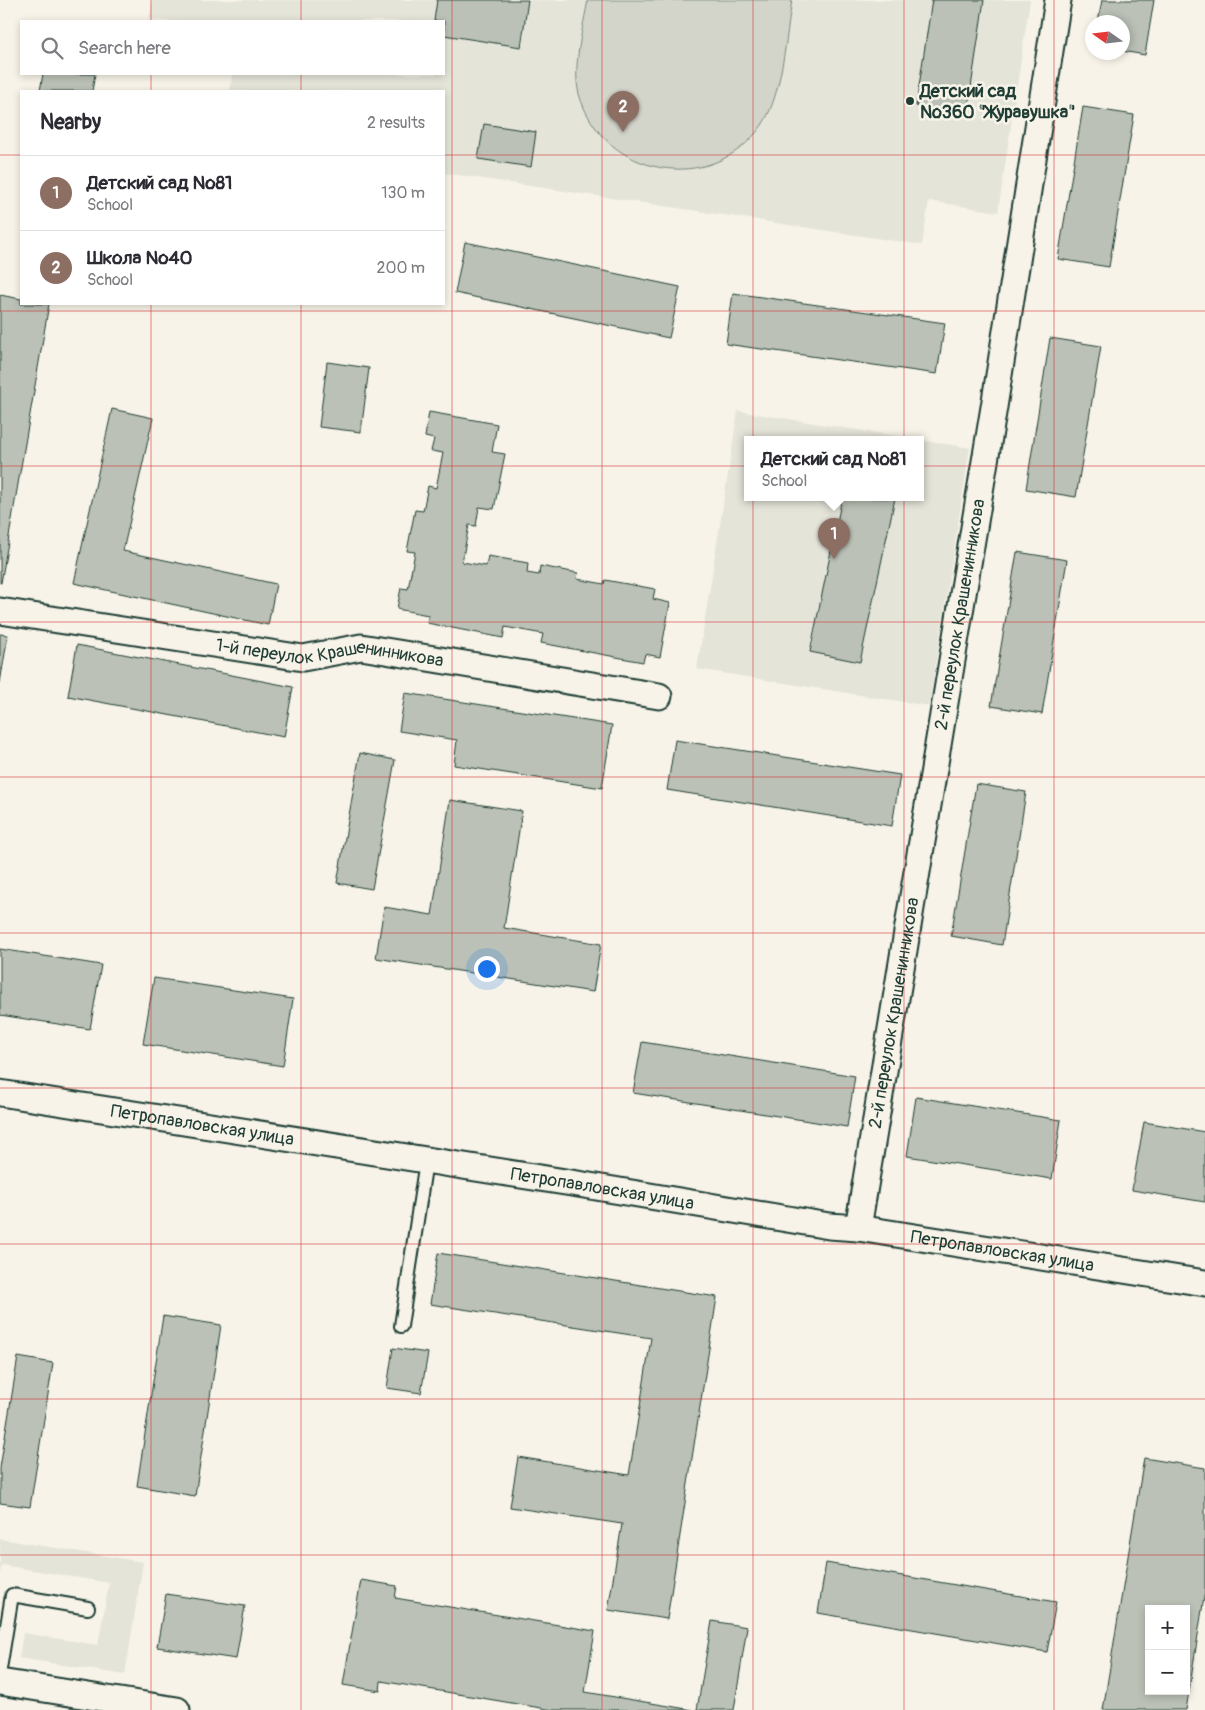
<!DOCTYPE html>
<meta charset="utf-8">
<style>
body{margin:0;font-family:Pangolin,sans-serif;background:#f2f2f3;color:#2b2b33}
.controls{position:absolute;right:15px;bottom:15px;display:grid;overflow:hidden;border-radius:0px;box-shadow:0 2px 8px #0003}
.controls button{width:45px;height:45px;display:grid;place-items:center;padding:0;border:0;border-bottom:1px solid #e1e1e2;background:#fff;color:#2b2b33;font:25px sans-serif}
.compass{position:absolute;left:1085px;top:15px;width:45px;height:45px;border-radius:50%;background:#fff;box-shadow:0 2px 8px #0003;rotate:284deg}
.you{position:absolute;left:486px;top:968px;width:18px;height:18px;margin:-12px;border:4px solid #fff;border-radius:50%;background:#1a73e8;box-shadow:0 0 0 8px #1a73e833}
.badge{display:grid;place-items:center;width:32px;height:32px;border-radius:50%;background:#0f766e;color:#fff;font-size:16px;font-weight:700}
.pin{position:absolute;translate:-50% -41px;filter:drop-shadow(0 1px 2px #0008)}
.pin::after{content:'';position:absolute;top:26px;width:18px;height:15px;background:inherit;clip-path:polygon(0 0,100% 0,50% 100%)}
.popup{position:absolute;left:744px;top:436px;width:180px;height:65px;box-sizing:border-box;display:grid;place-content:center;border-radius:0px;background:#fff;filter:drop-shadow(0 1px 4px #0005);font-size:16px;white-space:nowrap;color:#7c7c81}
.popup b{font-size:19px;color:#2b2b33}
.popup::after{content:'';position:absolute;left:50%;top:100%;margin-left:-10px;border:10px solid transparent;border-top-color:#fff}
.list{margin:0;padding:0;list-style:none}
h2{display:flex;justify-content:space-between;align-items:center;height:65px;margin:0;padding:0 20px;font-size:21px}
h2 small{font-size:16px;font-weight:400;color:#7c7c81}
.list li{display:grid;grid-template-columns:32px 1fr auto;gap:15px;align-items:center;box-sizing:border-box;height:75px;padding:0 20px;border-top:1px solid #e1e1e2}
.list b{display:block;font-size:19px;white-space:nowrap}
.list p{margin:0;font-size:16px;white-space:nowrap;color:#7c7c81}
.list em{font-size:16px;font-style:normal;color:#7c7c81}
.icon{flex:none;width:28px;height:28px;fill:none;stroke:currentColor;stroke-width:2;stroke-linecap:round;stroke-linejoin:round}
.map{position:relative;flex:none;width:1205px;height:1710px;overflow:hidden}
.search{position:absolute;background:#fff;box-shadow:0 2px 8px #0003;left:20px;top:20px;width:425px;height:55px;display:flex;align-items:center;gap:12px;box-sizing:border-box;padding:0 18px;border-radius:0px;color:#7c7c81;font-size:19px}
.panel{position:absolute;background:#fff;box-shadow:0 2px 8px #0003;left:20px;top:90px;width:425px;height:215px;border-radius:0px}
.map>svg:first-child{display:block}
</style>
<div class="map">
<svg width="1205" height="1710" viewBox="0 0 1205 1710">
<rect width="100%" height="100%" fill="#f7f3e8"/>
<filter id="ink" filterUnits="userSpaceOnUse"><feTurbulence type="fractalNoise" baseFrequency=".02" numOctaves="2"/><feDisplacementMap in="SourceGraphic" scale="10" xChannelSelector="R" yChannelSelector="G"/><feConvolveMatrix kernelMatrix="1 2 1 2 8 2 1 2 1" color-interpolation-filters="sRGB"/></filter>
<g filter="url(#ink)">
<!-- built -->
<g fill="#e5e4d9" fill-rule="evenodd">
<path d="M152 0H1030L998 212 929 201 922 245 444 173V91H230L232 74H444V21H166L149 19Z"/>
<path d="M738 411 970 448 929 706 697 669ZM748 440H920V498H748Z"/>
<path d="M0 1539 143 1562 125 1675 19 1658 23 1633 98 1645 109 1583 2 1565 0 1574Z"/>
</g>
<!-- green -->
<path fill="#d3d5ca" stroke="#79897f" d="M588 0H792C786 36 782 96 762 125 712 197 603 177 579 94 572 68 583 27 588 0Z"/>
<!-- building -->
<g fill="#bbc1b6" stroke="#1f3d34" fill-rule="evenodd">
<path d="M437 0H528L521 47 444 35V21H434Z"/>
<path d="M932 0H984L967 114 916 106Z"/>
<path d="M1102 0H1154L1145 55 1122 51V22H1098Z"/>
<path d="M43 74H95L92 91H40Z"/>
<path d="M1083 107 1134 115 1109 267 1058 259Z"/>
<path d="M484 124 536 132 531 167 478 159Z"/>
<path d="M465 242 680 287 669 338 455 293Z"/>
<path d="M733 293 945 323 937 374 726 344Z"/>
<path d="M0 295 21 299V304H49L1 583H0Z"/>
<path d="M1050 338 1101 346 1076 497 1026 489Z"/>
<path d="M327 362 369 368 361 432 319 427Z"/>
<path d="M112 409 153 418 123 551 276 584 268 625 74 583Z"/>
<path d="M429 412 497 424 492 452 505 454 494 509 479 507 476 526 469 525 462 562 486 566 488 556 528 563 527 573 539 575 540 566 578 573 577 579 604 584 605 580 655 589 653 599 670 603 660 657 645 654 643 662 541 643 543 634 505 627 503 638 427 623 428 615 397 609 401 588 408 589 415 552 407 551 415 510 423 511 428 486 436 488 443 453 431 451 434 439 425 437Z"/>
<path d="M842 498H895L860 662 810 652Z"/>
<path d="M1017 552 1067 560 1042 714 991 706Z"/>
<path d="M0 634 8 635 0 683Z"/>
<path d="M77 645 293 687 284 737 68 696Z"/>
<path d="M405 693 612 725 602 788 454 765 457 740 399 731Z"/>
<path d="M675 740 900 775 892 826 667 790Z"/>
<path d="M360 753 395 760 372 889 337 883Z"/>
<path d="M976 784 1026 792 1002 945 951 936Z"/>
<path d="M450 800 522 811 504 928 601 944 593 992 376 958 384 907 432 915Z"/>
<path d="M0 949 101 965 90 1029 0 1015Z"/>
<path d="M154 978 293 999 283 1066 143 1044Z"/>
<path d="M642 1042 855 1076 847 1127 633 1093Z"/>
<path d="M916 1097 1061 1120 1052 1179 907 1156Z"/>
<path d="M1144 1122 1205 1132V1202L1132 1190Z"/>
<path d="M438 1253 717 1297 667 1619 608 1610 622 1524 510 1507 518 1457 629 1475 651 1338 430 1304Z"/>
<path d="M163 1316 221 1325 195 1496 137 1486Z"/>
<path d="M393 1348 428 1353 421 1393 387 1388Z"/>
<path d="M18 1357 53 1363 30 1507 0 1503V1468Z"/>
<path d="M1144 1458 1205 1468V1591L1186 1710H1103ZM1149 1609H1186V1691H1149Z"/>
<path d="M826 1563 1056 1602 1047 1652 818 1613Z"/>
<path d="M361 1580 397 1586 395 1598 595 1631 585 1692 693 1710H553L381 1681 380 1691 343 1685Z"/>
<path d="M166 1594 245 1606 236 1659 157 1647Z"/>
<path d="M712 1621 747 1627 734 1710H697Z"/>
</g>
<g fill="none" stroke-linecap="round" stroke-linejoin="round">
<defs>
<g id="service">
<path d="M401 1326 426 1161"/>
<path d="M0 1669 12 1595 88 1608"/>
</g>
<g id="minor">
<path id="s1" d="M0 611 303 658 361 647 659 696"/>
<path id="s2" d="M0 1093 578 1184 829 1226 858 1228 1205 1283"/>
<path id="s3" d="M858 1228 994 407 1058 0"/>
<path d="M0 1682 177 1710"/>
</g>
</defs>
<!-- service casing -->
<use href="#service" stroke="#1f3d34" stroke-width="16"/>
<!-- minor casing -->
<use href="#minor" stroke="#1f3d34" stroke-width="29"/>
<!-- service -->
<use href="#service" stroke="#f7f3e8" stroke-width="12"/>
<!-- minor -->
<use href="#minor" stroke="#f7f3e8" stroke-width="25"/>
</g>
</g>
<!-- grid -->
<path fill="none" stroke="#d62828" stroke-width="1" stroke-opacity="0.55" d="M151 0V21M301 0V21M452 0V1710M602 0V1710M753 0V1710M904 0V1710M1054 0V1710M151 74V91M301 74V91M0 155H21M444 155H1205M151 304V1710M301 304V1710M0 311H1205M0 466H1205M0 622H1205M0 777H1205M0 933H1205M0 1088H1205M0 1244H1205M0 1399H1205M0 1555H1205"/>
<!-- markers -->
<circle fill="#1f3d34" stroke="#f7f3e8" stroke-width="2" cx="910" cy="101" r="5"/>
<g text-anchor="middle" stroke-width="5" stroke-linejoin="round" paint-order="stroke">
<!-- poi labels -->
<g font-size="18" font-weight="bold" fill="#1f3d34" stroke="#f7f3e8" text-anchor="start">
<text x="920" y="97">Детский сад<tspan x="920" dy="21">№360 "Журавушка"</tspan></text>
</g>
<!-- street labels -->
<g font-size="18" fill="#1f3d34" stroke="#f7f3e8">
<text dy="6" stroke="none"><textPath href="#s3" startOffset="622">2-й переулок Крашенинникова</textPath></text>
<text dy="6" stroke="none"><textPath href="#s1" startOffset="334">1-й переулок Крашенинникова</textPath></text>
<text dy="6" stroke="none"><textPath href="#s3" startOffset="218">2-й переулок Крашенинникова</textPath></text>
<text dy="6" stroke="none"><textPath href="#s2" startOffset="205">Петропавловская улица</textPath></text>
<text dy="6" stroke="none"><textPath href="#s2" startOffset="610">Петропавловская улица</textPath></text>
<text dy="6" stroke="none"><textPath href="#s2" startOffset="1015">Петропавловская улица</textPath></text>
</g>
</g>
</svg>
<div class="controls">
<button>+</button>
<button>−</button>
</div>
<svg class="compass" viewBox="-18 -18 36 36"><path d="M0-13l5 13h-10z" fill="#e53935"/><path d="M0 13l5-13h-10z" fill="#7c7c81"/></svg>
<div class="you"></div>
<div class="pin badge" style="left:834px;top:559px;background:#8d6e63">1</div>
<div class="popup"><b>Детский сад №81</b>School</div>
<div class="pin badge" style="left:623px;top:132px;background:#8d6e63">2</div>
<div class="search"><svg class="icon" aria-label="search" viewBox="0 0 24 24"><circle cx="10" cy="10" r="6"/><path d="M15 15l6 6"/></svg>Search here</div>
<section class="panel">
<h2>Nearby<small>2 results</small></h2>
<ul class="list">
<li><span class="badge" style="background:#8d6e63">1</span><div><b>Детский сад №81</b><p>School</p></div><em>130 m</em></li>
<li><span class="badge" style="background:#8d6e63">2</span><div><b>Школа №40</b><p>School</p></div><em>200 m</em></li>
</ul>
</section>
</div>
